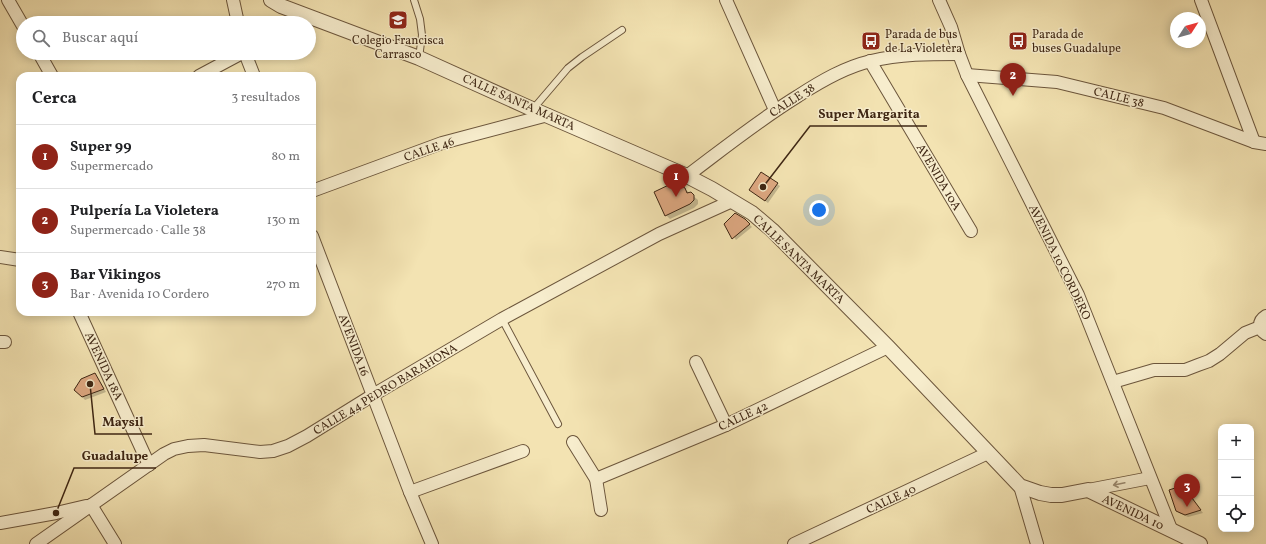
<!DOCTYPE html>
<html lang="es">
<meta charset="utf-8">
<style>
body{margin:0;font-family:Vollkorn,serif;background:#f6f6f6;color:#202124}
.controls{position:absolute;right:12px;bottom:12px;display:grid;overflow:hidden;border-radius:8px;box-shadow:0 2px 10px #0003}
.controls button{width:36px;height:36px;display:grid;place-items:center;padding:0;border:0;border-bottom:1px solid #e0e0e0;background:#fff;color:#202124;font:20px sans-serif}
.compass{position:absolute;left:1170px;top:12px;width:36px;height:36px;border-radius:50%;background:#fff;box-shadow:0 2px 10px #0003;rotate:54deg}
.you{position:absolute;left:819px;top:210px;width:14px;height:14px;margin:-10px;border:3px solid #fff;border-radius:50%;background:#1a73e8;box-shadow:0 0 0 6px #1a73e833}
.badge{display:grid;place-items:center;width:26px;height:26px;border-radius:50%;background:#8f2418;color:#fff;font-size:13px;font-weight:700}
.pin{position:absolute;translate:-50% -33px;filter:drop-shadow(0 1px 2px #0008)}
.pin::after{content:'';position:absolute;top:21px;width:14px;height:12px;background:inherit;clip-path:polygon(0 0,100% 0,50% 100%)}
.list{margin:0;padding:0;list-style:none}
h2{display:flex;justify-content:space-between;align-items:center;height:52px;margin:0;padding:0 16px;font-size:17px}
h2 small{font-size:13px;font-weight:400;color:#757577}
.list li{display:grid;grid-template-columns:26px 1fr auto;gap:12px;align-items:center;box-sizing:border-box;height:64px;padding:0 16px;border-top:1px solid #e0e0e0}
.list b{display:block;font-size:15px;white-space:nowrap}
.list p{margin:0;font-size:13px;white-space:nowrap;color:#757577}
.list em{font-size:13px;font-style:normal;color:#757577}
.icon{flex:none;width:22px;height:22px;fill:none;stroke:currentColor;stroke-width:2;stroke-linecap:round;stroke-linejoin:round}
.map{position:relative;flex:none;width:1266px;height:544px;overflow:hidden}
.search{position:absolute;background:#fff;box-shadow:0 2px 10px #0003;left:16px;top:16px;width:300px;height:44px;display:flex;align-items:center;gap:10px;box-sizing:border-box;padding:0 14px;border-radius:22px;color:#757577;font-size:15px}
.panel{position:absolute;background:#fff;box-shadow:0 2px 10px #0003;left:16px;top:72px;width:300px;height:244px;border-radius:12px}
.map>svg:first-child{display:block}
</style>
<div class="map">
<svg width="1266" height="544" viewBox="0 0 1266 544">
<rect width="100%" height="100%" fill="#f3e3b2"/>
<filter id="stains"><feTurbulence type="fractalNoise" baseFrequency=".005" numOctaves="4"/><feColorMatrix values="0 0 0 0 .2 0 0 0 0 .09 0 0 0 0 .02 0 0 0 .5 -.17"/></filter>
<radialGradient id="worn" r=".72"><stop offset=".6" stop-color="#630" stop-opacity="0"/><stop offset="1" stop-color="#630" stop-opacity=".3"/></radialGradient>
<!-- shadow -->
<g fill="#0003">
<path d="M777 184 780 186 768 203 750 190Z"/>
<path d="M685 189 698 200V204L694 208 670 219 666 215Z"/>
<path d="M745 220 752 227 736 240 726 224Z"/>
<path d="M95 374 106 392 85 400 76 390Z"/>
<path d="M1187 485 1190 488 1194 501 1203 513 1188 517 1179 513 1177 510Z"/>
</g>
<!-- building -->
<g fill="#dca780" stroke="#3f2714">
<path d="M761 172 778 183 765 201 749 190Z"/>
<path d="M675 182 685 188 687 193 691 192 694 195V200L690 204 665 216 654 192Z"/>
<path d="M735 213 745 219 750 224 732 239 724 224Z"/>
<path d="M95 373 104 389 82 397 74 390 81 379Z"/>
<path d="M1187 484 1192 498 1201 510 1185 515 1176 511 1169 490Z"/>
</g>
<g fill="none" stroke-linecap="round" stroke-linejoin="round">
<defs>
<g id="service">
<path d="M414 0 420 19 422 35 419 58"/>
<path d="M533 109 568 68 582 57 622 30"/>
<path d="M502 319 558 424"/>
</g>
<g id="minor">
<path d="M8 0 23 26"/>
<path d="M233 0 238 23"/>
<path d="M726 0 775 110"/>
<path d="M939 0 951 27 959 54 967 75 1078 295 1171 529"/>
<path d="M1201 0 1254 142"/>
<path d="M39 53 52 76"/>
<path d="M245 53 254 76"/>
<path d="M870 61 971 231"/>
<path d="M967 75 1057 82 1164 108 1254 142 1266 144"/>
<path d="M199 76 242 53"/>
<path d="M687 176C723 149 759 120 798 96 821 81 845 67 871 61 900 54 930 54 959 54"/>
<path d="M312 191 442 143 548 115"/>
<path d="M312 236 410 492 432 544"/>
<path d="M0 257 20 260"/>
<path d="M79 312 149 465"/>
<path d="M1266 316C1258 321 1258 329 1266 334"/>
<path d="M0 342H5"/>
<path d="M696 362 726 425"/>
<path d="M1113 382 1154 370H1185L1198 365 1209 361 1220 354 1245 333 1260 327"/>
<path d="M573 442 596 479 601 510"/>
<path d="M596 479 726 425 888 347"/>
<path d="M1020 486 1037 544"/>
<path d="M1088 490 1150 478"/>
<path d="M410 492 523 451"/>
<path d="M91 505 115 544"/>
<path d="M0 523 56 513 86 506"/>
<path d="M36 544 164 454 174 449 188 446 204 445 260 452 273 451 288 446 307 436 373 395 502 319 659 234 732 201"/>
<path d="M794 544 988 453"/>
</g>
<path id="tertiary" d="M271 0 281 6 419 58 532 109 687 176 712 189 752 213 772 230 888 347 1020 486 1040 493 1051 495H1062L1088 490 1200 544"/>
</defs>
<!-- service casing -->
<use href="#service" stroke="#6c563c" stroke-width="8"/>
<!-- minor casing -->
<use href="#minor" stroke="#6c563c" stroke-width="14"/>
<!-- tertiary casing -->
<use href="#tertiary" stroke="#6c563c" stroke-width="16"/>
<!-- service -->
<use href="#service" stroke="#f7edcd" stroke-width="6"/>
<!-- minor -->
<use href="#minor" stroke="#f7edcd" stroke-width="12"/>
<!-- tertiary -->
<use href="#tertiary" stroke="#f7edcd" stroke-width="14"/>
</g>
<!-- one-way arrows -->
<defs><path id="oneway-shaft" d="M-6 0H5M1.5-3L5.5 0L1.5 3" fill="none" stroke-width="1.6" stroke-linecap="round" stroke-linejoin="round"/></defs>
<use stroke="#9b8a70" href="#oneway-shaft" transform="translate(1119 484) rotate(168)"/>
<!-- icons -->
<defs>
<symbol id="school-square" viewBox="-11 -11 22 22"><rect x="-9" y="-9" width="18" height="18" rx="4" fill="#8f2418" stroke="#f7edcd"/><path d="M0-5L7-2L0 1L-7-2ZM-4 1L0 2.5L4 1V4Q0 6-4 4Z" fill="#fff"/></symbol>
<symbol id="bus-square" viewBox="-11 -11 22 22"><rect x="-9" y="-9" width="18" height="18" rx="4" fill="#8f2418" stroke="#f7edcd"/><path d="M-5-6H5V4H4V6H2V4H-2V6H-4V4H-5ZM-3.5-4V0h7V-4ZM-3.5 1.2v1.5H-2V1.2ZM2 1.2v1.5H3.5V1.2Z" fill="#fff"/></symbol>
</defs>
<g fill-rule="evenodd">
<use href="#school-square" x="387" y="9" width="22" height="22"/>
<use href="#bus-square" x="860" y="30" width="22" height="22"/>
<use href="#bus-square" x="1007" y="30" width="22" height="22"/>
</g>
<g text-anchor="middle" stroke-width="3" stroke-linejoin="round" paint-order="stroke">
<!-- poi labels -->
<g font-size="12" fill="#3f2714" stroke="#f7edcd" text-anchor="start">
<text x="885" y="38">Parada de bus<tspan x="885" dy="14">de La Violetera</tspan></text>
<text x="1032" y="38">Parada de<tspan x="1032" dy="14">buses Guadalupe</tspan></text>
<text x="398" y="44" text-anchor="middle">Colegio Francisca<tspan x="398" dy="14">Carrasco</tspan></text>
</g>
<!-- street labels -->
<g font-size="12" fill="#3f2714" stroke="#f7edcd">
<text transform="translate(1119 97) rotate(14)" y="4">CALLE 38</text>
<text transform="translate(792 100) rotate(-33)" y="4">CALLE 38</text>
<text transform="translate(519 102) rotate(24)" y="4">CALLE SANTA MARTA</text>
<text transform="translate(429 149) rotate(-19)" y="4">CALLE 46</text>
<text transform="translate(939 177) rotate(59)" y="4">AVENIDA 10A</text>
<text transform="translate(799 259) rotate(44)" y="4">CALLE SANTA MARTA</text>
<text transform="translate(1060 262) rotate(64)" y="4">AVENIDA 10 CORDERO</text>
<text transform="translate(354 345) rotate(69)" y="4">AVENIDA 16</text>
<text transform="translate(104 366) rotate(65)" y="4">AVENIDA 18A</text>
<text transform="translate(385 389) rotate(-31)" y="4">CALLE 44 PEDRO BARAHONA</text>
<text transform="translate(743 416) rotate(-25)" y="4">CALLE 42</text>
<text transform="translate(891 499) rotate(-25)" y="4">CALLE 40</text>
<text transform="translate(1133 512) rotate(25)" y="4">AVENIDA 10</text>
</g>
</g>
<!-- callouts -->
<path fill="none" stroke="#3f2714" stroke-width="1.5" d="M763 187L810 126H927M90 384L95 434H152M56 513L74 468H156"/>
<g fill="#3f2714" stroke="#f7edcd" stroke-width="1.5">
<circle cx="763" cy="187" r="4"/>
<circle cx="90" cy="384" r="4"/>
<circle cx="56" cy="513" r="4"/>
</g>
<g font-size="13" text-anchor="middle" font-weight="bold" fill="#3f2714" stroke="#f7edcd" stroke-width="3" stroke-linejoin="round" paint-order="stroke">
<text x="869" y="118">Super Margarita</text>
<text x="123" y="426">Maysil</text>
<text x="115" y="460">Guadalupe</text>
</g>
<rect width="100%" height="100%" filter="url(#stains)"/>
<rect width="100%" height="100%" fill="url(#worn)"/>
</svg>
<div class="controls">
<button>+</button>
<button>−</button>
<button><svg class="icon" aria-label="locate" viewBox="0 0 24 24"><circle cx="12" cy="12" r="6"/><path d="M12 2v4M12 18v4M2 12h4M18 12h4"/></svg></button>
</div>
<svg class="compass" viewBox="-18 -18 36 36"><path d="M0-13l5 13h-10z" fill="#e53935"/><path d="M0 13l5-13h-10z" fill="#757577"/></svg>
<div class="you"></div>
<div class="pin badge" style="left:676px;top:197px">1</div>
<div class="pin badge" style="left:1013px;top:96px">2</div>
<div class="pin badge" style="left:1187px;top:507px">3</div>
<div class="search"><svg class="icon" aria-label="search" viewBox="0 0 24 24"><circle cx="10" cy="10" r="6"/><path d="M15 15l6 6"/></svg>Buscar aquí</div>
<section class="panel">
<h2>Cerca<small>3 resultados</small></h2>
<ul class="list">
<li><span class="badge">1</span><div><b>Super 99</b><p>Supermercado</p></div><em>80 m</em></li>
<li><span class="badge">2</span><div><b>Pulpería La Violetera</b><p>Supermercado · Calle 38</p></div><em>130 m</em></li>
<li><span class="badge">3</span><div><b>Bar Vikingos</b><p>Bar · Avenida 10 Cordero</p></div><em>270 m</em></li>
</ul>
</section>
</div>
